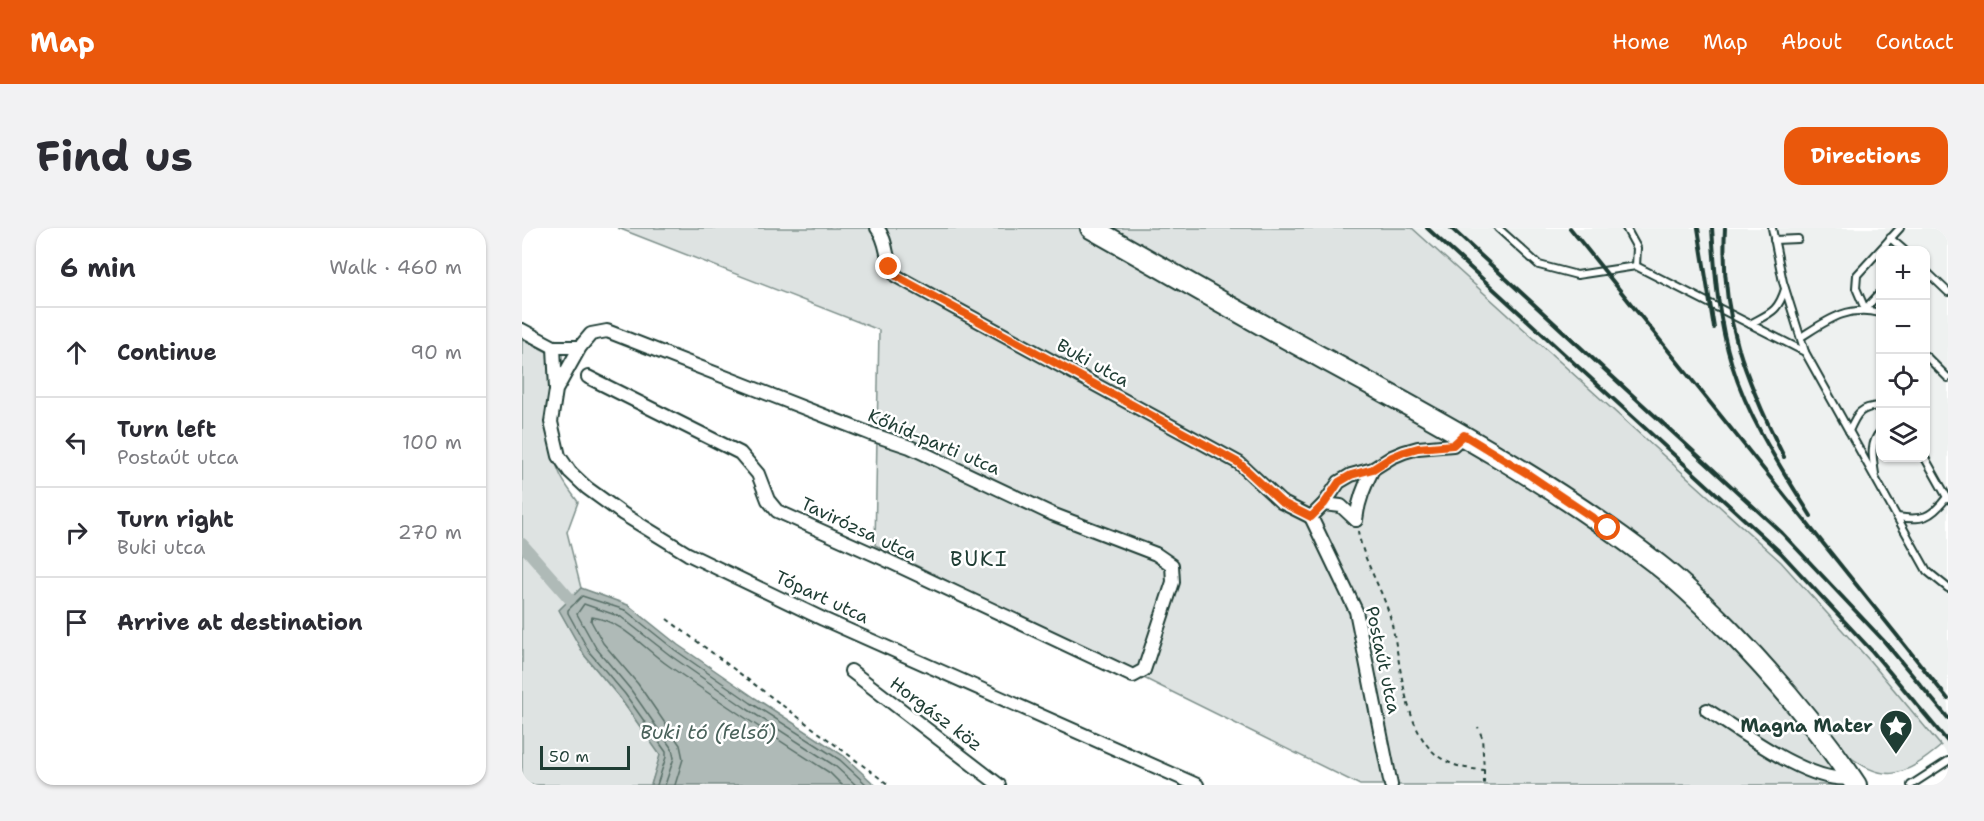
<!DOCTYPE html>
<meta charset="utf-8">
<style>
body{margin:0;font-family:"Shantell Sans",sans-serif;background:#f2f2f3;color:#2b2b33}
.controls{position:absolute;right:18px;top:18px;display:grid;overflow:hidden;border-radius:12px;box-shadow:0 2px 4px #0004}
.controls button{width:54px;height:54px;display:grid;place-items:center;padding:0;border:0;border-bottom:2px solid #e1e1e2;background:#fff;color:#2b2b33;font:30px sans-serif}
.scale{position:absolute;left:18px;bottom:15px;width:90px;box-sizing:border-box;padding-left:6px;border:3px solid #1f3d34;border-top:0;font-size:16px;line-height:21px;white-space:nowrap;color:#1f3d34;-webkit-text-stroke:4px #fff;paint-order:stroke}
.stop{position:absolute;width:18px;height:18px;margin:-14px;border:4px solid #ea580c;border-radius:50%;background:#fff}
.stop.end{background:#ea580c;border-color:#fff;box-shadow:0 2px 6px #0008}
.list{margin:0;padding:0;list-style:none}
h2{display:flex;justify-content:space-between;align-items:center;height:78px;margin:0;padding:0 24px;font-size:26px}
h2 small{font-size:20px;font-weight:400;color:#7c7c81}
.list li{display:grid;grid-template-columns:39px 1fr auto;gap:18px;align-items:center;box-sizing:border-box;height:90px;padding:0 24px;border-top:2px solid #e1e1e2}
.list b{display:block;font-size:22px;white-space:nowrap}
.list p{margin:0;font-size:20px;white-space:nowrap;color:#7c7c81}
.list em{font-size:20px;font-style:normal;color:#7c7c81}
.icon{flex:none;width:33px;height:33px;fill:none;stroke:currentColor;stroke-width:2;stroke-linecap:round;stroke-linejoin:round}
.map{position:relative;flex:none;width:1426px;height:557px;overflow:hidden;border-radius:18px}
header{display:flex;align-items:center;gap:36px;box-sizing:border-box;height:84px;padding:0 30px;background:#ea580c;color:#fff}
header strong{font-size:28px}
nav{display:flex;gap:33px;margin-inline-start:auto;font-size:21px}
.intro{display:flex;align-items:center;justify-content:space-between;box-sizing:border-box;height:144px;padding:0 36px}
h1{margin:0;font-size:42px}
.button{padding:15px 27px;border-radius:18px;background:#ea580c;color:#fff;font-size:21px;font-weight:700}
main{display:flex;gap:36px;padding:0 36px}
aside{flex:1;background:#fff;border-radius:18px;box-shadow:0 2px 4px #0004}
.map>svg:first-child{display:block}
</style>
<header>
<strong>Map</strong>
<nav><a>Home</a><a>Map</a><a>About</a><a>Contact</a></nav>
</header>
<div class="intro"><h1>Find us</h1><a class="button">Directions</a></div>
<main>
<aside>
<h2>6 min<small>Walk · 460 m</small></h2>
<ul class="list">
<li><svg class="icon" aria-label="ahead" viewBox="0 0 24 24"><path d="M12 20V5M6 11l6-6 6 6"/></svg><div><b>Continue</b></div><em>90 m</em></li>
<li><svg class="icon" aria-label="left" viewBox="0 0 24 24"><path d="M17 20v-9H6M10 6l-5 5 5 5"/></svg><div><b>Turn left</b><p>Postaút utca</p></div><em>100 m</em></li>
<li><svg class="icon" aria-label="right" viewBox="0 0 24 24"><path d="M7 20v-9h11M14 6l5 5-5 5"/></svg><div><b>Turn right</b><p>Buki utca</p></div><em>270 m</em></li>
<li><svg class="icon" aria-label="arrive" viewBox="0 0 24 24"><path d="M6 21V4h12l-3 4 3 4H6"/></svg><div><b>Arrive at destination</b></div></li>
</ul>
</aside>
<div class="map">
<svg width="1426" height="557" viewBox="0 0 1426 557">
<rect width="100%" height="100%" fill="#fff"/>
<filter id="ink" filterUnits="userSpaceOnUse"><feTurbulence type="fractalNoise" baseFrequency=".0167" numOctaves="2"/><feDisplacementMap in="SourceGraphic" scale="12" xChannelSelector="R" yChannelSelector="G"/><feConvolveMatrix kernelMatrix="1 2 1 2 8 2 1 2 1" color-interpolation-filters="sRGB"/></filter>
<g filter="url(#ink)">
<!-- built -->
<path fill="#eef1f0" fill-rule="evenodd" d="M890 0H1426V527L1409 504 1348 433 1259 334ZM1358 22H1404V230H1358Z"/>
<!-- green -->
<g fill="#dee3e2" stroke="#7e908b" stroke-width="1.5">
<path d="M96 0H890L1259 334 1348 433 1419 518C1382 549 1362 557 1323 525L1325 557H838L353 317 357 102Z"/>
<path d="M0 111 33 128C27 166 22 210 38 246 42 256 50 265 56 274L45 304 59 360 38 383 63 428 98 470 139 527 129 557H0Z"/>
</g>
<!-- water -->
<path fill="#afbab7" stroke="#758883" stroke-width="1.5" d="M59 360 106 377 156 417 233 470 322 528 353 557H129L138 527 98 470 63 428 37 382Z"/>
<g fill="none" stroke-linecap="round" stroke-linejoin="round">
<!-- shore -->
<g stroke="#596f68" stroke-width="1.5">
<path d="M135 557 144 529V524L103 466 68 425 46 385V382L60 368 103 382 153 422 229 475 318 532 345 557"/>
<path d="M143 557 152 530 150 521 109 462 74 420 55 386 62 376 99 389 149 428 225 481 313 538 334 557"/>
<path d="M153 557 161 531 158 517 116 456 81 415 69 393 70 389C101 393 122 421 147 438 200 475 253 510 308 545L320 557"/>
</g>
<!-- canal -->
<path stroke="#afbab7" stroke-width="12" d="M0 316 48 371"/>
<defs>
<g id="service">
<path d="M976 0 1017 37 1055 47 1114 38 1283 124 1327 203"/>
<path d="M1104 0 1115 20 1114 38"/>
<path d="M1250 0 1261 54 1283 124"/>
<path d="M1368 10 1382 22"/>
<path d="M1252 12 1276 11"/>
<path d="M1404 43 1426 64"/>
<path d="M1358 65 1343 81 1334 60 1335 47 1378 0"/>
<path d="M1228 96C1248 85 1256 84 1263 61"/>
<path d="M1279 109C1306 92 1325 77 1358 85"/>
<path d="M1404 128 1426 150"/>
<path d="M1358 178C1338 179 1335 185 1327 203L1405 343 1426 360"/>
<path d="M1403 230 1426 271"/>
<path d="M1353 246C1351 232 1347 216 1358 204"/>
<path d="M1375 289C1400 293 1409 290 1425 269"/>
<path d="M1389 557 1426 533"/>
</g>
<g id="minor">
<path d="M355 0C367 14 362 32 374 48L717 235 759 274 789 289"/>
<path d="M0 102 32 119"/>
<path d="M66 149 218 225 236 246 246 272 255 283 360 330 611 448 622 442 651 354 650 337 634 326 530 286 388 219 349 206 85 103 69 106 58 119 34 162 29 194 37 228 48 244 65 260 101 286 166 326 301 391 675 557"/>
<path d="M34 161 32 119H58"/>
<path d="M802 276 819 278 834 292"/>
<path d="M789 289 834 383 869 557"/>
<path d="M789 289 802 276 817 254 829 247 851 241 870 229 882 224 896 220 931 217 942 207"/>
<path d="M834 292C836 273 842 258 851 241"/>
<path d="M329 443 477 557"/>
<path d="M1185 482C1220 504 1289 557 1329 550"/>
</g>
<path id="primary" d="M569 0C644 42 719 86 795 127 913 191 1030 254 1135 336 1161 356 1184 379 1206 401 1253 449 1297 501 1334 557"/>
</defs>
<!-- service casing -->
<use href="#service" stroke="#1f3d34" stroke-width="10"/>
<!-- minor casing -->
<use href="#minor" stroke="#1f3d34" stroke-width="16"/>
<!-- primary casing -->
<use href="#primary" stroke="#1f3d34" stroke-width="24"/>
<!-- path -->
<g stroke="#1f3d34" stroke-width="2" stroke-dasharray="4.5 4.5" stroke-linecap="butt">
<path d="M836 303C841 332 858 357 867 385 880 428 879 513 926 534 938 540 949 541 962 542L960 509 956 499"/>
<path d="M145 391 367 557"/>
<path d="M962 542V557"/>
</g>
<!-- service -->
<use href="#service" stroke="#fff" stroke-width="6"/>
<!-- minor -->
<use href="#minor" stroke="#fff" stroke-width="12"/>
<!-- primary -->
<use href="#primary" stroke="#fff" stroke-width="20"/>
<!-- rail -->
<g stroke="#1f3d34" stroke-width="4">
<path d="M905 0 1259 325 1350 423 1426 514"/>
<path d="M929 0 1260 305 1361 412 1426 490"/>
<path d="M1048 0 1426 471"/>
<path d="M1176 0 1192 100"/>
<path d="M1190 0C1193 46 1196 92 1210 137 1227 192 1259 240 1289 288"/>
<path d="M1203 0C1198 90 1223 150 1262 229"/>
</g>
</g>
</g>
<g fill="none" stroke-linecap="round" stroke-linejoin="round" filter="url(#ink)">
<!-- route -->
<path stroke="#ea580c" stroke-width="8" d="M367 39 374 48 717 235 759 274 789 289 802 276 817 254 829 247 851 241 870 229 882 224 896 220 931 217 942 207 1006 246 1086 300"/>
</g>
<!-- icons -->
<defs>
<symbol id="sight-pin" viewBox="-11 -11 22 30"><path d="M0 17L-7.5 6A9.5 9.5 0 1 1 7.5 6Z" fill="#1f3d34" stroke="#fff"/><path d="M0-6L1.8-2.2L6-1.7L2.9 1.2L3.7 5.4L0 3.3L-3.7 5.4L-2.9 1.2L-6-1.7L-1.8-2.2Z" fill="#fff"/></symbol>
</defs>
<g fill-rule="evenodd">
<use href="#sight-pin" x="1355" y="479" width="38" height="52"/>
</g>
<g text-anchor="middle" stroke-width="5" stroke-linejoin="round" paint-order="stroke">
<!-- street labels -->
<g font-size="18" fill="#1f3d34" stroke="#fff">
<text transform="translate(571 135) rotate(29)" y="6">Buki utca</text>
<text transform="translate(412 214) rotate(23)" y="6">Kőhíd-parti utca</text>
<text transform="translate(337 301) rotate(25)" y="6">Tavirózsa utca</text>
<text transform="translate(300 369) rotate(25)" y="6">Tópart utca</text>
<text transform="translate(861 432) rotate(78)" y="6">Postaút utca</text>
<text transform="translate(414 486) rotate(37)" y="6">Horgász köz</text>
</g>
<!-- poi labels -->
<g font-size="18" font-weight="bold" fill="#1f3d34" stroke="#fff" text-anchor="end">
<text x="1351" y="504">Magna Mater</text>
</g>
<!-- water labels -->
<g font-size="20" font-style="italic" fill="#4a625b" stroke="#fff">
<text x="186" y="511">Buki tó (felső)</text>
</g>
<!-- quarter labels -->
<g font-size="21" letter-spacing="1.5" fill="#1f3d34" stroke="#fff">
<text x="457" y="338">BUKI</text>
</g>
</g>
</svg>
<div class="controls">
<button>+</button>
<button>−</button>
<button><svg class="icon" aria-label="locate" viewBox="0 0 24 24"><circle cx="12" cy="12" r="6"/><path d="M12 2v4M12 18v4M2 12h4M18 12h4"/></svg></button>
<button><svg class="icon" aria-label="layers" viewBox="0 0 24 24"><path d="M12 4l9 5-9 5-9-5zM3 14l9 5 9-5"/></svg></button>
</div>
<div class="scale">50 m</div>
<div class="stop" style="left:1086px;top:300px"></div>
<div class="stop end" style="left:367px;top:39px"></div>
</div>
</main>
